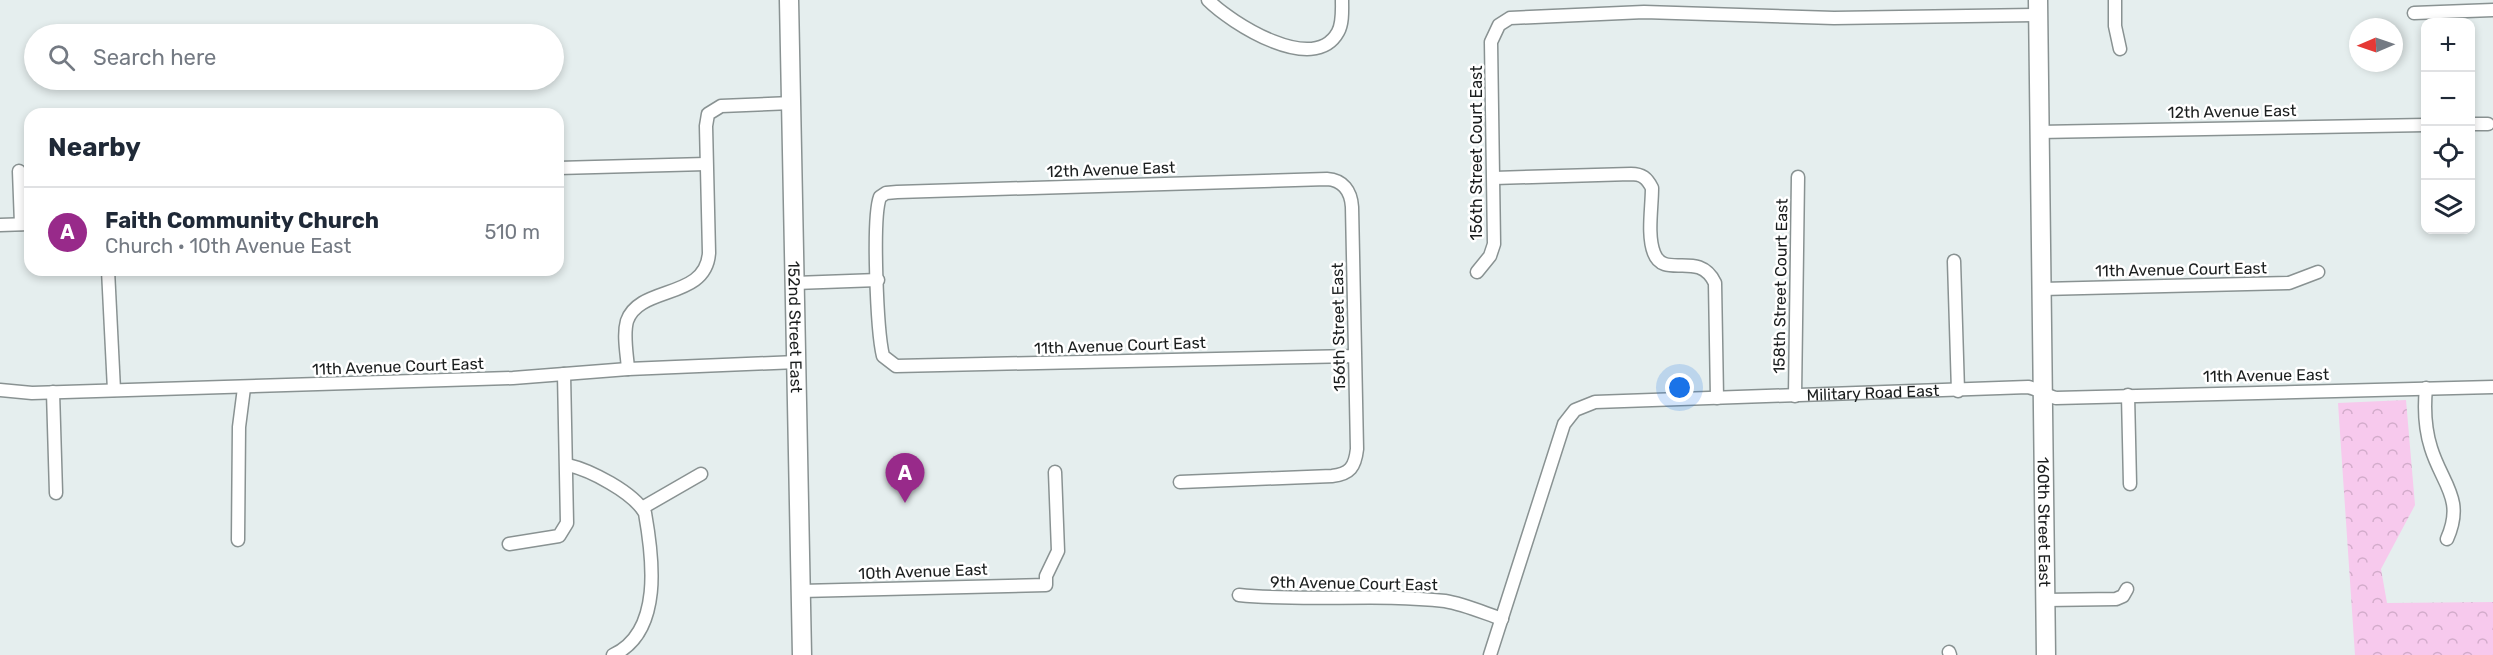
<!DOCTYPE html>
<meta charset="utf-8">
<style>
body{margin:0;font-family:Rubik,sans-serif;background:#f2f2f3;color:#1f2937}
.controls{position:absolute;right:18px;top:18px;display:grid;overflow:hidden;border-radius:12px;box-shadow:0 3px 9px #0003}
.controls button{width:54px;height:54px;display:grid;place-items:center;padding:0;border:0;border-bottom:2px solid #e0e1e3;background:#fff;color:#1f2937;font:30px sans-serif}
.compass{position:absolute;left:2349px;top:18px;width:54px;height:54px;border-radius:50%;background:#fff;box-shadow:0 3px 9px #0003;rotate:268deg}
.you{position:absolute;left:1680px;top:388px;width:21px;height:21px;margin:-15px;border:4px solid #fff;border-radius:50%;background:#1a73e8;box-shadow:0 0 0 9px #1a73e833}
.badge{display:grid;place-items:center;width:39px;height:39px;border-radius:50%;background:#982a8a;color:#fff;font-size:20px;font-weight:700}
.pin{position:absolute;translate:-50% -50px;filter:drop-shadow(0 2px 3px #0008)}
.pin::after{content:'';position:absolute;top:32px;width:21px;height:18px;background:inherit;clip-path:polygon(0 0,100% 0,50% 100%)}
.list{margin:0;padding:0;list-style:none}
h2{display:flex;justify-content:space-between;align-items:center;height:78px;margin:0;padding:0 24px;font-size:26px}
h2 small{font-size:20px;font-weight:400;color:#747a83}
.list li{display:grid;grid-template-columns:39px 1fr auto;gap:18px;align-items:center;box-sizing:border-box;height:90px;padding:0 24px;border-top:2px solid #e0e1e3}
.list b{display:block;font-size:22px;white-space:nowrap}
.list p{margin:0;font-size:20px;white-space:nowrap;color:#747a83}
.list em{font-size:20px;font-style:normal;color:#747a83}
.icon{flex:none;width:33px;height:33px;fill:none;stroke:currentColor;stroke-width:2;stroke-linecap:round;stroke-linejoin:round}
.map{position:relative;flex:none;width:2493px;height:655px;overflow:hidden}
.search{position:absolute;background:#fff;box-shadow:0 3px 9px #0003;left:24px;top:24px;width:540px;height:66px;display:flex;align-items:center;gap:15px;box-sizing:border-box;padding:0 21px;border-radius:33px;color:#747a83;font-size:22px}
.panel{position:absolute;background:#fff;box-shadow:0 3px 9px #0003;left:24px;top:108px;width:540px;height:168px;border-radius:18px}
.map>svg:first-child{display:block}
</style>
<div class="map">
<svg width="2493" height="655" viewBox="0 0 2493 655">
<defs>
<pattern id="forest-crowns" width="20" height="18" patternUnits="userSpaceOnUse" patternTransform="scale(1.5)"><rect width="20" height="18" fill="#f7c9ed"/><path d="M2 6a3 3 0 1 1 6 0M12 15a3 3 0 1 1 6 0" fill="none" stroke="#d3accb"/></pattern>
</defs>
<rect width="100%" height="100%" fill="#e5eeee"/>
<!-- forest -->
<path fill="url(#forest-crowns)" d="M2406 400 2415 505 2381 569 2387 603 2493 602V655H2355L2338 403Z"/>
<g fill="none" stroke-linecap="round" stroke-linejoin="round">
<defs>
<g id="street">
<path d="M1208 0C1231 23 1314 76 1338 32 1343 23 1342 10 1342 0"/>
<path d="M2115 0V26L2120 49"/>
<path d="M2414 13 2493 10"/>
<path d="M2470 124H2488"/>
<path d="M2039 132 2426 125"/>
<path d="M558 168 706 164"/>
<path d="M19 171 21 224"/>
<path d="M1494 178 1631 174C1642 174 1647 178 1652 188 1652 208 1647 235 1654 253 1664 280 1699 249 1715 283L1717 398"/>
<path d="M0 225 30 224"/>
<path d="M1954 261 1958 391"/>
<path d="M108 270 114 390"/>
<path d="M1477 272 1490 256 1494 244 1491 42 1499 25 1510 18 1644 12 1834 18 2038 15"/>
<path d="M795 283 878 280"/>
<path d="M2042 289 2289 283 2318 272"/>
<path d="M628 369C627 354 623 335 627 321 639 285 706 300 709 253L706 126 708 114 721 106 792 103"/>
<path d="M2426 388C2424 408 2425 429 2431 448 2442 484 2465 499 2447 539"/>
<path d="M0 390 32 393 513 378 628 369 797 362"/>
<path d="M53 392 56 493"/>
<path d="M2128 395 2130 484"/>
<path d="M1795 396 1798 177"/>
<path d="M568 465C590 470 633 492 645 513 653 558 663 632 613 655"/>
<path d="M1180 482 1332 476C1350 474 1355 467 1357 449L1352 207C1351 191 1343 180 1327 179L897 192 886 193 880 197C872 218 877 331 883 356L896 366 1354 356"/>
<path d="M642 508 701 474"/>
<path d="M238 540 239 427 244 388"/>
<path d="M509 544 559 536 567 523 564 374"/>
<path d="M801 591 1046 585V576L1058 551 1055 472"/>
<path d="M1239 595C1307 602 1376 593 1445 601 1464 604 1484 613 1502 619"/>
<path d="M2045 600 2116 599 2123 596 2127 589"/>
<path d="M1949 652 1950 655"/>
<path id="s1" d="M1490 655 1564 424 1575 410 1595 402 2028 387C2039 389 2046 396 2056 398L2493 387"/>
</g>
<g id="secondary">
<path id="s2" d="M789 0 802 655"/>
<path id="s3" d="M2038 0 2046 655"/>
</g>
</defs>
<!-- street casing -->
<use href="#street" stroke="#899292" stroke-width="15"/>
<!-- secondary casing -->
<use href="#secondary" stroke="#899292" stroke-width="21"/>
<!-- street -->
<use href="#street" stroke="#fff" stroke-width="12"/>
<!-- secondary -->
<use href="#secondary" stroke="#fff" stroke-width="18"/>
</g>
<g text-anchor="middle" stroke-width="5" stroke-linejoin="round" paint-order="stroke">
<!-- street labels -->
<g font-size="16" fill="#1b1e1e" stroke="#fff">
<text transform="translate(2232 111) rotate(-1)" y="6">12th Avenue East</text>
<text transform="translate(1476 153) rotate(-90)" y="6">156th Street Court East</text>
<text transform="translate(1111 169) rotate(-2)" y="6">12th Avenue East</text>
<text transform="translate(2181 269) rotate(-1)" y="6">11th Avenue Court East</text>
<text transform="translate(1780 286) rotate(-89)" y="6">158th Street Court East</text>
<text dy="6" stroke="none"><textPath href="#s2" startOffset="327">152nd Street East</textPath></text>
<text transform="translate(1338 327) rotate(-91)" y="6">156th Street East</text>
<text transform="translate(1120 345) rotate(-2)" y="6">11th Avenue Court East</text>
<text transform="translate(398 366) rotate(-2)" y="6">11th Avenue Court East</text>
<text transform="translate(2266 375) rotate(-1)" y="6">11th Avenue East</text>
<text dy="6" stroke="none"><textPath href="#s1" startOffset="560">Military Road East</textPath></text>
<text dy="6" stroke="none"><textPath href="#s3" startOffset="522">160th Street East</textPath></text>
<text transform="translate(923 571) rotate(-2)" y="6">10th Avenue East</text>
<text transform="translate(1354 583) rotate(1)" y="6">9th Avenue Court East</text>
</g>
</g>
</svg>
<div class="controls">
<button>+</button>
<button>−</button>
<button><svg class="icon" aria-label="locate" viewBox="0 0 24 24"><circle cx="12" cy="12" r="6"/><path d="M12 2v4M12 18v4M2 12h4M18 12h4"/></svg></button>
<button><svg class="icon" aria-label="layers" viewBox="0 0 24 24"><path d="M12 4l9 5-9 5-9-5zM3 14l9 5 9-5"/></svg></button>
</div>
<svg class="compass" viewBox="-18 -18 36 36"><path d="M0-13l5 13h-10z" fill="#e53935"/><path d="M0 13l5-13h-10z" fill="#747a83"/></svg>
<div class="you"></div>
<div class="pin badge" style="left:905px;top:503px">A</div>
<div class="search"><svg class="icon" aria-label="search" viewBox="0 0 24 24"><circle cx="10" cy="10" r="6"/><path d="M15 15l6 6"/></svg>Search here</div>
<section class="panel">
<h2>Nearby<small></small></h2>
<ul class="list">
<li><span class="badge">A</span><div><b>Faith Community Church</b><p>Church · 10th Avenue East</p></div><em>510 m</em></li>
</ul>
</section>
</div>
